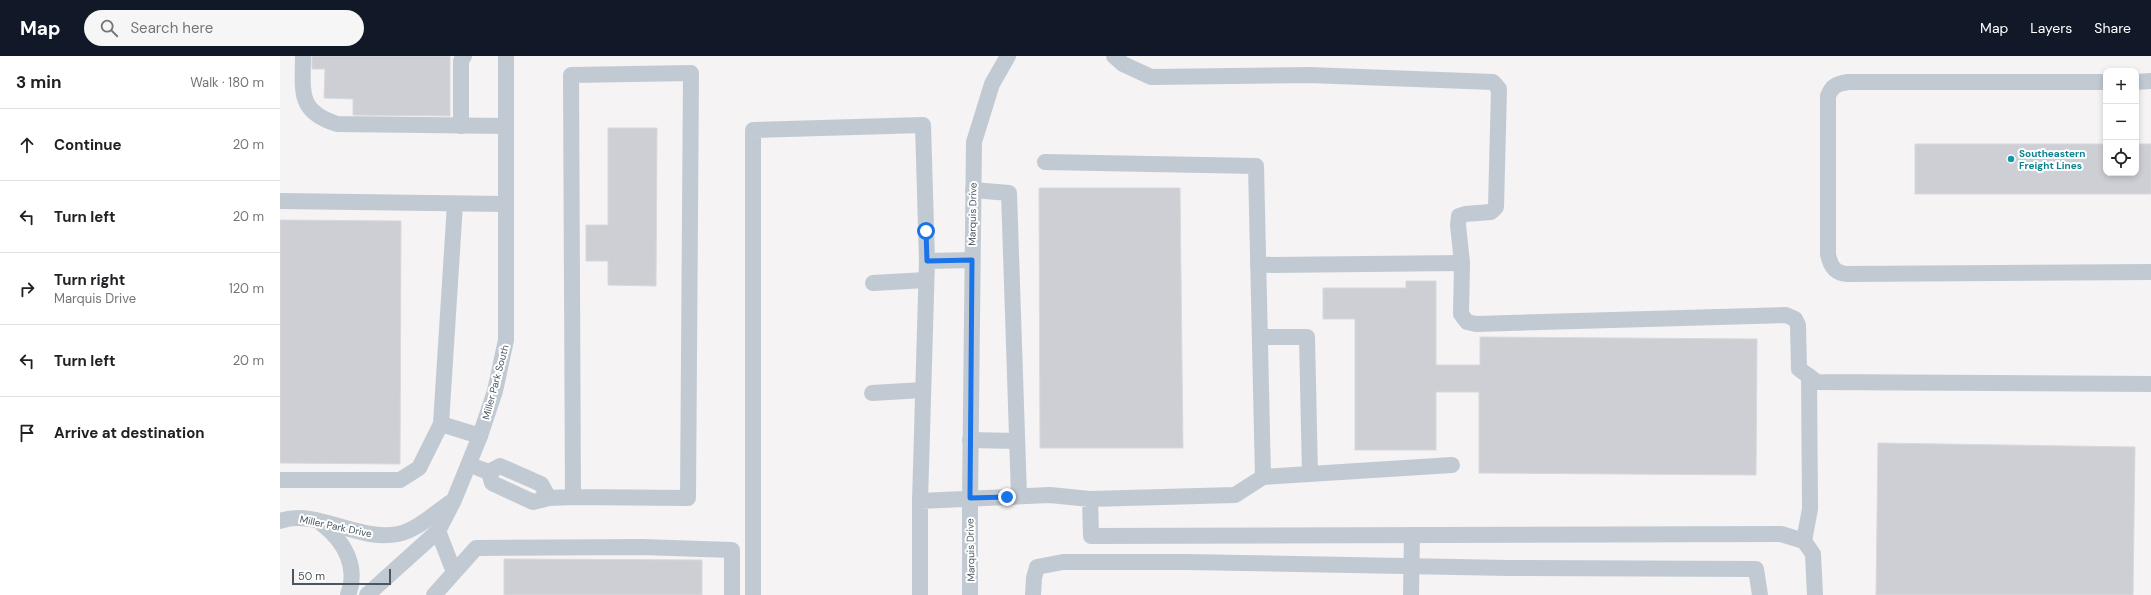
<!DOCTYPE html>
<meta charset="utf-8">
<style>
body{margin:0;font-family:"DM Sans",sans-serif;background:#f6f6f6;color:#202124}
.controls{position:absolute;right:12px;top:12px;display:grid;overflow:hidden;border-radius:8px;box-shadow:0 2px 6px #0003}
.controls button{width:36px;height:36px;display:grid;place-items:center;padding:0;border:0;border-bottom:1px solid #e0e0e0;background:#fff;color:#202124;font:20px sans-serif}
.scale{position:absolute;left:12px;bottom:10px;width:99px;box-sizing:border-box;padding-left:4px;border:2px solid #4a5661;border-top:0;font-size:11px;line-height:14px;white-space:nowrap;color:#4a5661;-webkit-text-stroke:3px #fff;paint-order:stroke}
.stop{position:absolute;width:12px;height:12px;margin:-9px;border:3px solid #1a73e8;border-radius:50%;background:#fff}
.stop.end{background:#1a73e8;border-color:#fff;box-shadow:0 1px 4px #0008}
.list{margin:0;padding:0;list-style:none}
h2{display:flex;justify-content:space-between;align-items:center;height:52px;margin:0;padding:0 16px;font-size:17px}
h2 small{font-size:13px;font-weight:400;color:#757577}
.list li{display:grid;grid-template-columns:26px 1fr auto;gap:12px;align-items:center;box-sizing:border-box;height:72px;padding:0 16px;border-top:1px solid #e0e0e0}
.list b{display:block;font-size:15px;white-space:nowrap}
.list p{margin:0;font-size:13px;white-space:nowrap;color:#757577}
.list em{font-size:13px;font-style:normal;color:#757577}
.icon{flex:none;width:22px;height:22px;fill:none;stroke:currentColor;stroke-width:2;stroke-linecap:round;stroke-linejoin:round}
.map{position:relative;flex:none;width:1871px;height:539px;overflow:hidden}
header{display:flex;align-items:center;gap:24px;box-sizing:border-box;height:56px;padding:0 20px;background:#111827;color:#fff}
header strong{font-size:19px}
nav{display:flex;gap:22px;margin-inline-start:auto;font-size:14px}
.search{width:280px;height:36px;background:#f6f6f6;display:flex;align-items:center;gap:10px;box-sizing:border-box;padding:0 14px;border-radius:22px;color:#757577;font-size:15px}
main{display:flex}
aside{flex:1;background:#fff}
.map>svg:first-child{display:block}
</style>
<header>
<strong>Map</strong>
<div class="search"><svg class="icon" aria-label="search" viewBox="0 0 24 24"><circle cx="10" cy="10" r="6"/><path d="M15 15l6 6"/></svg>Search here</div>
<nav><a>Map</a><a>Layers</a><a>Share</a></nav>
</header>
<main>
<aside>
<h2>3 min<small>Walk · 180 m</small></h2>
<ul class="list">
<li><svg class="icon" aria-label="ahead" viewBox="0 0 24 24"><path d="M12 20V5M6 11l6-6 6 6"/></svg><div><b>Continue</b></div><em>20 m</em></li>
<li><svg class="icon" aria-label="left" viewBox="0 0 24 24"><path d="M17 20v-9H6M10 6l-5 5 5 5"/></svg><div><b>Turn left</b></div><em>20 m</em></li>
<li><svg class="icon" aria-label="right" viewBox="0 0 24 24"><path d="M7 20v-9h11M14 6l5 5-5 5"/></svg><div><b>Turn right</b><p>Marquis Drive</p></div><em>120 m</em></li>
<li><svg class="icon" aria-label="left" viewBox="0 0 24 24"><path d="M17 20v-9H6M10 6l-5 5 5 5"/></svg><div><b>Turn left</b></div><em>20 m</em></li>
<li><svg class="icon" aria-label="arrive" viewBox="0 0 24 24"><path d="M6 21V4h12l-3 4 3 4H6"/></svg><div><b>Arrive at destination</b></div></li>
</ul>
</aside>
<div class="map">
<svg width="1871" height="539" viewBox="0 0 1871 539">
<rect width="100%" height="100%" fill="#f5f3f3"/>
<!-- building -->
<g fill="#cdcfd5" stroke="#d7d9de">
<path d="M32 0H170V60L73 59V43L44 42 45 13H32Z"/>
<path d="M328 72H377L376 230 328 229V205H306V169H328Z"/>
<path d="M1635 88H1826V117H1856V88H1871V138H1635Z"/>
<path d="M759 132H900L903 392H760Z"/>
<path d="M0 164 121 165 120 408 0 407Z"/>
<path d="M1126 225H1156V309H1200V281L1477 283 1476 419 1199 417V336H1156V394H1075V263H1043V232H1126Z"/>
<path d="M1598 387 1855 391 1853 539H1596Z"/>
<path d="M224 503 422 504V539H224Z"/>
</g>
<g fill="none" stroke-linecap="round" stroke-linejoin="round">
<!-- minor -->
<g stroke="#c1cad2" stroke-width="16">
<path d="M23 0C23 36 17 55 57 68L226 70"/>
<path d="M834 0 843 8 871 21 1029 19 1213 26 1219 33 1216 151 1211 156 1185 158 1179 160 1178 169 1182 207 1181 258 1187 266 1196 268 1506 259 1515 263 1518 269 1519 313 1537 326 1871 328"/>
<path d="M1826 26H1568C1556 28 1552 30 1548 40V198C1550 209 1554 217 1567 218L1871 216"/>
<path d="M1856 26 1871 25"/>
<path d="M181 70V5L184 0"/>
<path d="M765 106 976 110 983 421 955 439 810 443"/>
<path d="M693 134 729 137 739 440"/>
<path d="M0 145 226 148"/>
<path d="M978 209 1182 207"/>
<path d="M593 227 646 224"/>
<path d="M980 281H1027L1030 418"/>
<path d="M592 337 643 334"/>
<path d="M161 368 200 380"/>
<path d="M690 384 737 385"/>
<path d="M198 412 209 416 220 410 261 428 269 442"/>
<path d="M209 416 212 427 253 446 269 442 293 441 408 442 411 17 291 19 293 441"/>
<path d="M983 421 1172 409"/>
<path d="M0 424H120L139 412 161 368 175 148"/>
<path d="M640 445 647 205 692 204"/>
<path d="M0 465C36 452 78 486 118 478 137 474 155 457 171 446"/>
<path d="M42 468C64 485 79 511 68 539"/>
<path d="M158 475 174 516"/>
<path d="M1524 485 1530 453 1529 320"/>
<path d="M87 539 158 475 174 444 200 380 215 335 226 284V0"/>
<path d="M154 539 196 492 362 491 452 494V539"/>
<path d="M473 539V74L643 69 647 205"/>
<path d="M640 539V445L770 439 810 443 811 480 1501 478 1524 485 1533 498 1535 539"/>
<path d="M690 539V442L694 86 712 28 728 0"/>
<path d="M753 539 754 522 757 511 783 506H907L1229 512 1476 513 1480 539"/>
<path d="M1131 539 1132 479"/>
</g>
</g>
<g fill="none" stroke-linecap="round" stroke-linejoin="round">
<!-- route -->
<path stroke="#1a73e8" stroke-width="5" d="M646 175 647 205 692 204 690 442 727 441"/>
</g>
<!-- markers -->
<circle fill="#0f9aa8" stroke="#fff" stroke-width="1.5" cx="1731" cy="103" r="4"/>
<g text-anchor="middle" stroke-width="4" stroke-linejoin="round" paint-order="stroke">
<!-- culture labels -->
<g font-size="10" font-weight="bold" fill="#0d838f" stroke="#fff" text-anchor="start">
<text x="1739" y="101">Southeastern<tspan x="1739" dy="12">Freight Lines</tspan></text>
</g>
<!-- street labels -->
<g font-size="10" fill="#4a5661" stroke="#fff">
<text transform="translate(692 158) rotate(-89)" y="4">Marquis Drive</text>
<text transform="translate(215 326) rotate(-75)" y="4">Miller Park South</text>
<text transform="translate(56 470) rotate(12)" y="4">Miller Park Drive</text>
<text transform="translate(690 494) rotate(-91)" y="4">Marquis Drive</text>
</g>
</g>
</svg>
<div class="controls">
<button>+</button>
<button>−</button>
<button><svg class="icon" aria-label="locate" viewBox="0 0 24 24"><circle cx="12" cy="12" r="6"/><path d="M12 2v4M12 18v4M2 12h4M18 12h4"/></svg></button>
</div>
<div class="scale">50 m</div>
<div class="stop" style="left:646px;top:175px"></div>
<div class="stop end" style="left:727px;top:441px"></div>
</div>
</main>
